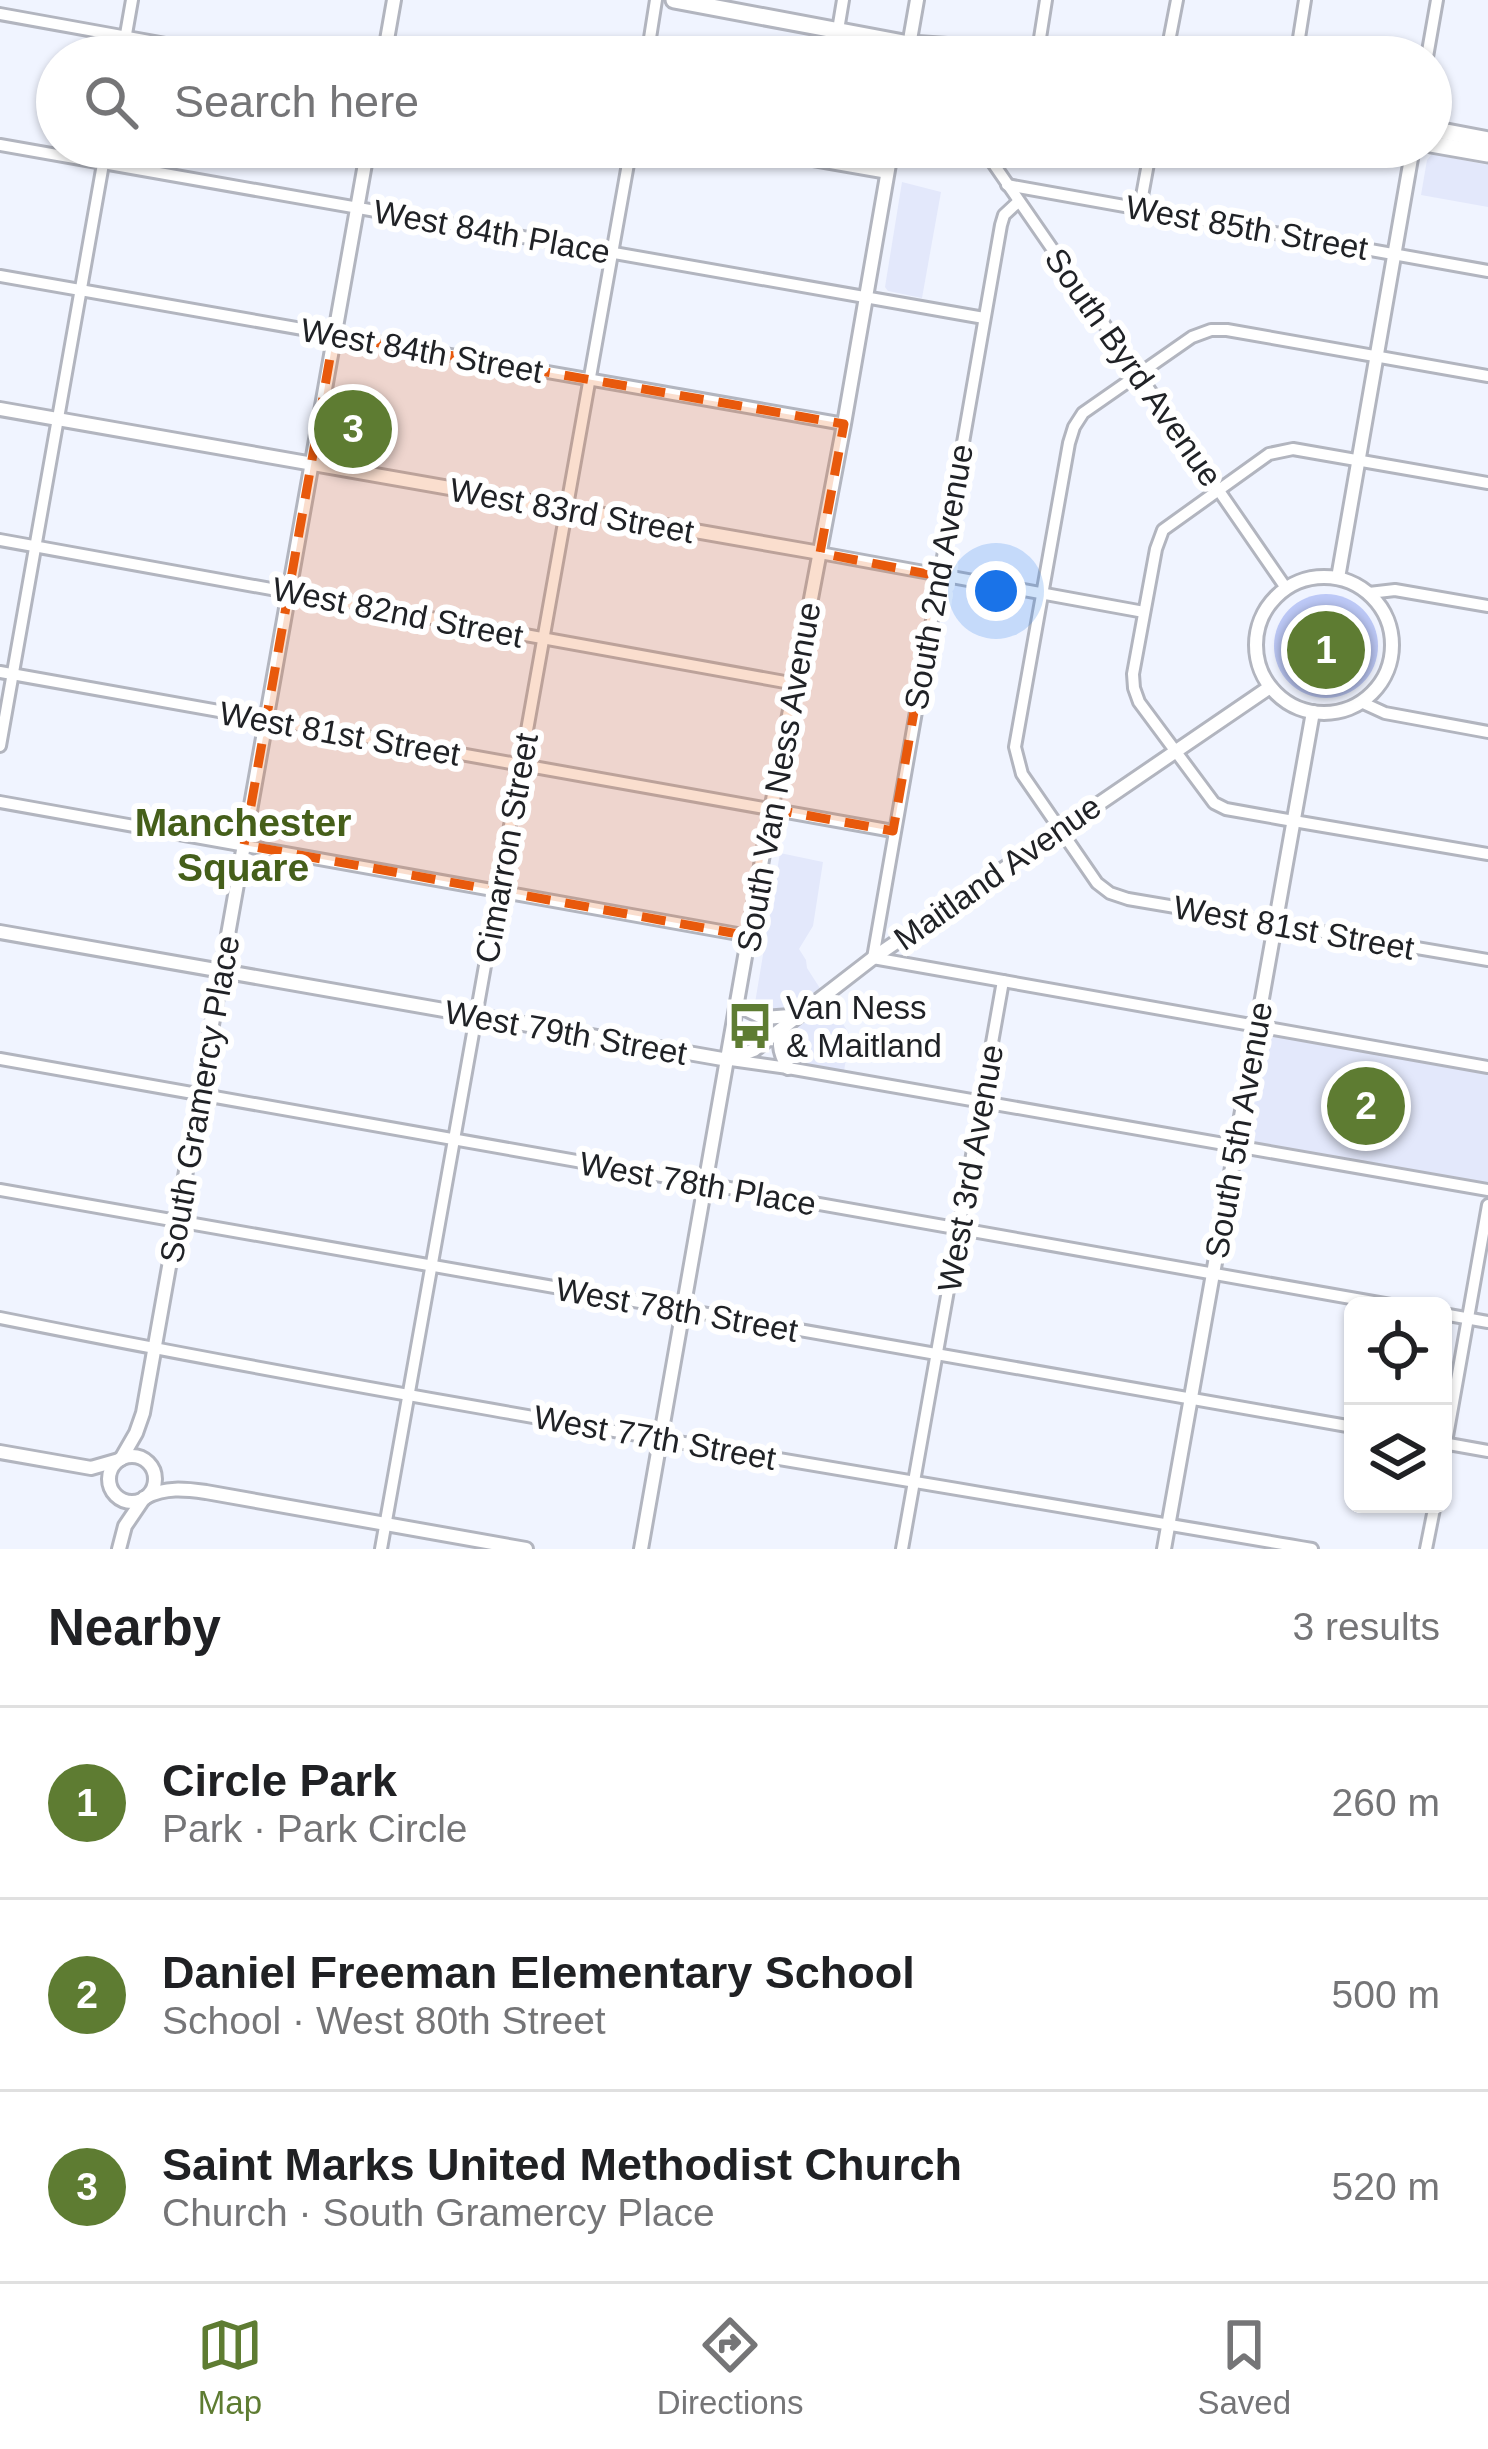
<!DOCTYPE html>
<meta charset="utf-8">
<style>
body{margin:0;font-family:Helvetica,sans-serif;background:#f6f6f6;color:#202124}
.controls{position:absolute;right:36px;bottom:36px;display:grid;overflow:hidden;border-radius:18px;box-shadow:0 3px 9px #0004}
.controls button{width:108px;height:108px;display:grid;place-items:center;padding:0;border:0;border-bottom:3px solid #e0e0e0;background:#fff;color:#202124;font:60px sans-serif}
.you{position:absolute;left:996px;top:591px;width:42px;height:42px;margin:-30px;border:9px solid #fff;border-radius:50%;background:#1a73e8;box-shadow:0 0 0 18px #1a73e833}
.badge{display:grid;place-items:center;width:78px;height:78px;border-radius:50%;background:#5e7c32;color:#fff;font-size:39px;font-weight:700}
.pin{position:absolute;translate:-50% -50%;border:6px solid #fff;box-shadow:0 3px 12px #0006}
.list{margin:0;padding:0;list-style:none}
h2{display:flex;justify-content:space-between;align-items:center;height:156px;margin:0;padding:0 48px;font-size:51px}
h2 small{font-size:39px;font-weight:400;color:#757577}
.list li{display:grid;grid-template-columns:78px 1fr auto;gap:36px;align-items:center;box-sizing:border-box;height:192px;padding:0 48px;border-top:3px solid #e0e0e0}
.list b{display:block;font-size:45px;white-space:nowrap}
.list p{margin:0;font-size:39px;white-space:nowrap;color:#757577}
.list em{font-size:39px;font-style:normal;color:#757577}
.icon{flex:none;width:66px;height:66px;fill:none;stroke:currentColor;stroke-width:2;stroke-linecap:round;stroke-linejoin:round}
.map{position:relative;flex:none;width:1488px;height:1549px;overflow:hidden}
.search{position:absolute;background:#fff;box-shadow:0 3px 9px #0004;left:36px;right:36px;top:36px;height:132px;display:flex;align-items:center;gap:30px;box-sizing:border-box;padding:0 42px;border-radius:66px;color:#757577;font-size:45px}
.sheet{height:732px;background:#fff}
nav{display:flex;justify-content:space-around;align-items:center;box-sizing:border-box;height:168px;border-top:3px solid #e0e0e0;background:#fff;font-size:33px;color:#757577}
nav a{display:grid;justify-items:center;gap:6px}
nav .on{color:#5e7c32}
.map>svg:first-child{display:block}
</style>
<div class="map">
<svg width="1488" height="1549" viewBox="0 0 1488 1549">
<rect width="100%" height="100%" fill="#f0f4ff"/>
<!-- built -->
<g fill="#e3e8fb">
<path d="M1432 154 1488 165V207L1421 195 1427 160Z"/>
<path d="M902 182 941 192 922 298 888 291 885 287Z"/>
<path d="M780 853 823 862 813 926 799 949 806 960 807 968 850 1035 844 1071 788 1060 755 1003Z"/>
<path d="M1256 1027 1488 1067V1190L1237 1144Z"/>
</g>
<!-- park -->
<circle fill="#bdc9f7" cx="1326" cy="646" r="52"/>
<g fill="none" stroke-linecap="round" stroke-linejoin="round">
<defs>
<g id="minor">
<path d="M0 14 238 57"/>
<path d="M838 30 843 0"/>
<path d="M122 57 132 0"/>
<path d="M647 57 656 0"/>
<path d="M1037 57 1046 0"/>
<path d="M1166 57 1177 0"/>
<path d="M1296 57 1305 0"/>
<path d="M1427 57 1437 0"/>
<path d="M0 145 984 318"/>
<path d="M738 147 888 173"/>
<path d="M982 147 1286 588"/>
<path d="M1007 185 1488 271"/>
<path d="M1018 202 1004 215 1001 225 873 958 1488 1067"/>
<path d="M1140 207 1151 147"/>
<path d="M0 276 844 424"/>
<path d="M1488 376 1227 330H1211L1192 337 1083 413 1074 427 1069 443 1015 747 1022 774 1097 883 1110 893 1128 899 1488 960"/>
<path d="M1488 483 1293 449 1269 454 1163 530 1156 549 1133 674 1134 688 1139 702 1214 803 1226 809 1282 819 1488 854"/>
<path d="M0 540 796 684"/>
<path d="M820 553 1144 612"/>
<path d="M1369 593 1395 590 1488 606"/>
<path d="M0 672 893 831"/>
<path d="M1361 702 1385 713 1488 732"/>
<path d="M0 746 106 147"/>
<path d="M0 802 749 936"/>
<path d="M0 1059 1396 1306"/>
<path d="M731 1060 788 1068 1488 1190"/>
<path d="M0 1190 1353 1427"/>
<path d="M1443 1314 1488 1322"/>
<path d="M0 1318C435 1405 874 1474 1312 1549"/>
<path d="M1443 1443 1488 1451"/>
<path d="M1443 1459 1488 1205"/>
<path d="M381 1549 631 147"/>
<path d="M902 1549 1003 981"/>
<path d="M1426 1549 1435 1504"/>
</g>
<g id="tertiary">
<path d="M384 57 394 0"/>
<path d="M907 57 917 0"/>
<path d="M0 409 820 553"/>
<circle cx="1324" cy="645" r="68"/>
<path d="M1338 578 1413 147"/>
<path d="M0 932 728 1060 754 1050 873 958 1270 687"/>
<path d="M737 1005 764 1018 790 1016"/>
<path d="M787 1024C776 1039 779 1052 788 1068"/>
<path d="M0 1452 91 1468 119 1460"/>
<circle cx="132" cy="1479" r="23"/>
<path d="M121 1459 136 1433 143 1413 368 147"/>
<path d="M146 1497C166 1487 184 1489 206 1492L526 1549"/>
<path d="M119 1549 125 1526 144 1498"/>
<path d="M641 1549 766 837 844 424 892 147"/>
<path d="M1164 1549 1313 712"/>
</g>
<g id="primary">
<path d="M674 0 909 44 955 47 1017 57"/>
<path d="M1431 129 1488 140"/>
<path d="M1431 144 1488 154"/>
</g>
</defs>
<!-- minor casing -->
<use href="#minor" stroke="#b2b5bf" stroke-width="16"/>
<!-- tertiary casing -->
<use href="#tertiary" stroke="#b2b5bf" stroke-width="18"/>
<!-- primary casing -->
<use href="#primary" stroke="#b2b5bf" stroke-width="21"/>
<!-- minor -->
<use href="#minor" stroke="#fff" stroke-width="10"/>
<!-- tertiary -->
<use href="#tertiary" stroke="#fff" stroke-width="12"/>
<!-- primary -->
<use href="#primary" stroke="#fff" stroke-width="15"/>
</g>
<!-- marked area -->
<path fill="#e8590c" fill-opacity="0.2" stroke="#e8590c" stroke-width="9" stroke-dasharray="24 15" stroke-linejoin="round" d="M334 335 844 424 820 553 938 576 893 831 772 809 749 936 244 845Z"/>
<!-- icons -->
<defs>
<symbol id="bus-bare" viewBox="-9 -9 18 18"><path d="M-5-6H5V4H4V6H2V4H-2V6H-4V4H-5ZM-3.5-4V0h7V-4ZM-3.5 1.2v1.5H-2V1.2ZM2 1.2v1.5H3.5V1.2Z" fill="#5e7c32" stroke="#fff" stroke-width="2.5" paint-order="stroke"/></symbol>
</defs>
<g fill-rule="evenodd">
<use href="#bus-bare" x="717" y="993" width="66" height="66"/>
</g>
<g text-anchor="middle" stroke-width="12" stroke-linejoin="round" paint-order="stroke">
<!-- street labels -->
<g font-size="33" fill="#202226" stroke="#fff">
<text transform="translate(1247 227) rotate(10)" y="12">West 85th Street</text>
<text transform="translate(492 231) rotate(10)" y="12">West 84th Place</text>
<text transform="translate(422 350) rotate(10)" y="12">West 84th Street</text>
<text transform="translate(1134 367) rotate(55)" y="12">South Byrd Avenue</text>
<text transform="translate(572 510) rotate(10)" y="12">West 83rd Street</text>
<text transform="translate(938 577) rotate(-80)" y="12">South 2nd Avenue</text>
<text transform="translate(398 612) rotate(11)" y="12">West 82nd Street</text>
<text transform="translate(340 733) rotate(10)" y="12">West 81st Street</text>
<text transform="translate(778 777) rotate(-80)" y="12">South Van Ness Avenue</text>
<text transform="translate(506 848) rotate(-80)" y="12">Cimarron Street</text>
<text transform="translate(997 872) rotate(-35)" y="12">Maitland Avenue</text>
<text transform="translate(1294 927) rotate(10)" y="12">West 81st Street</text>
<text transform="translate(566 1032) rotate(10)" y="12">West 79th Street</text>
<text transform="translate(199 1099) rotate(-80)" y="12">South Gramercy Place</text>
<text transform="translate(1238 1130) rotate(-80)" y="12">South 5th Avenue</text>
<text transform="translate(970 1168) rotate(-80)" y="12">West 3rd Avenue</text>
<text transform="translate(698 1183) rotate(10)" y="12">West 78th Place</text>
<text transform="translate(677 1309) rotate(10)" y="12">West 78th Street</text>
<text transform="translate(655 1437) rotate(10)" y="12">West 77th Street</text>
</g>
<!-- poi labels -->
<g font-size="33" fill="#202226" stroke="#fff" text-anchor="start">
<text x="786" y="1019">Van Ness<tspan x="786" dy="38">&amp; Maitland</tspan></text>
</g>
<!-- quarter labels -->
<g font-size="39" font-weight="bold" fill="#455f1a" stroke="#fff">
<text x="243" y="836">Manchester<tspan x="243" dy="45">Square</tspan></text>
</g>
</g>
</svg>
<div class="controls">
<button><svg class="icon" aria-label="locate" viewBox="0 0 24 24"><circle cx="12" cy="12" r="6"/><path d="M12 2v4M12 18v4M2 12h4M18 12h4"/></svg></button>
<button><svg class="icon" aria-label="layers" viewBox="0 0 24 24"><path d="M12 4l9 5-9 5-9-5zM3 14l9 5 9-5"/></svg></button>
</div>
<div class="you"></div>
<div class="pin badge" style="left:1326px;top:650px">1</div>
<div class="pin badge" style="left:1366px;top:1106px">2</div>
<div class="pin badge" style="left:353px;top:429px">3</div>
<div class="search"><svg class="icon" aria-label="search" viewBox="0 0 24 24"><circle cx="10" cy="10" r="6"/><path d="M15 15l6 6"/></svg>Search here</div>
</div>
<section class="sheet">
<h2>Nearby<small>3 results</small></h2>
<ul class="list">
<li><span class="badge">1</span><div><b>Circle Park</b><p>Park · Park Circle</p></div><em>260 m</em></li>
<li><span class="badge">2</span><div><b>Daniel Freeman Elementary School</b><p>School · West 80th Street</p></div><em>500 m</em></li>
<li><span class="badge">3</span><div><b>Saint Marks United Methodist Church</b><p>Church · South Gramercy Place</p></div><em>520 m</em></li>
</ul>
</section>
<nav>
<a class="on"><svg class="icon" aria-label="map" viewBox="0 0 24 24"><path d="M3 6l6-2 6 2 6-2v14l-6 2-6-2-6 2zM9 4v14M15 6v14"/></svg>Map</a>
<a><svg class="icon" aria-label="directions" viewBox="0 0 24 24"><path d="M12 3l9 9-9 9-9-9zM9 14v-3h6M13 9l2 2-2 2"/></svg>Directions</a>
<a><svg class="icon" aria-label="saved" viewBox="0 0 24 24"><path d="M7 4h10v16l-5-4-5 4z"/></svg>Saved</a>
</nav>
